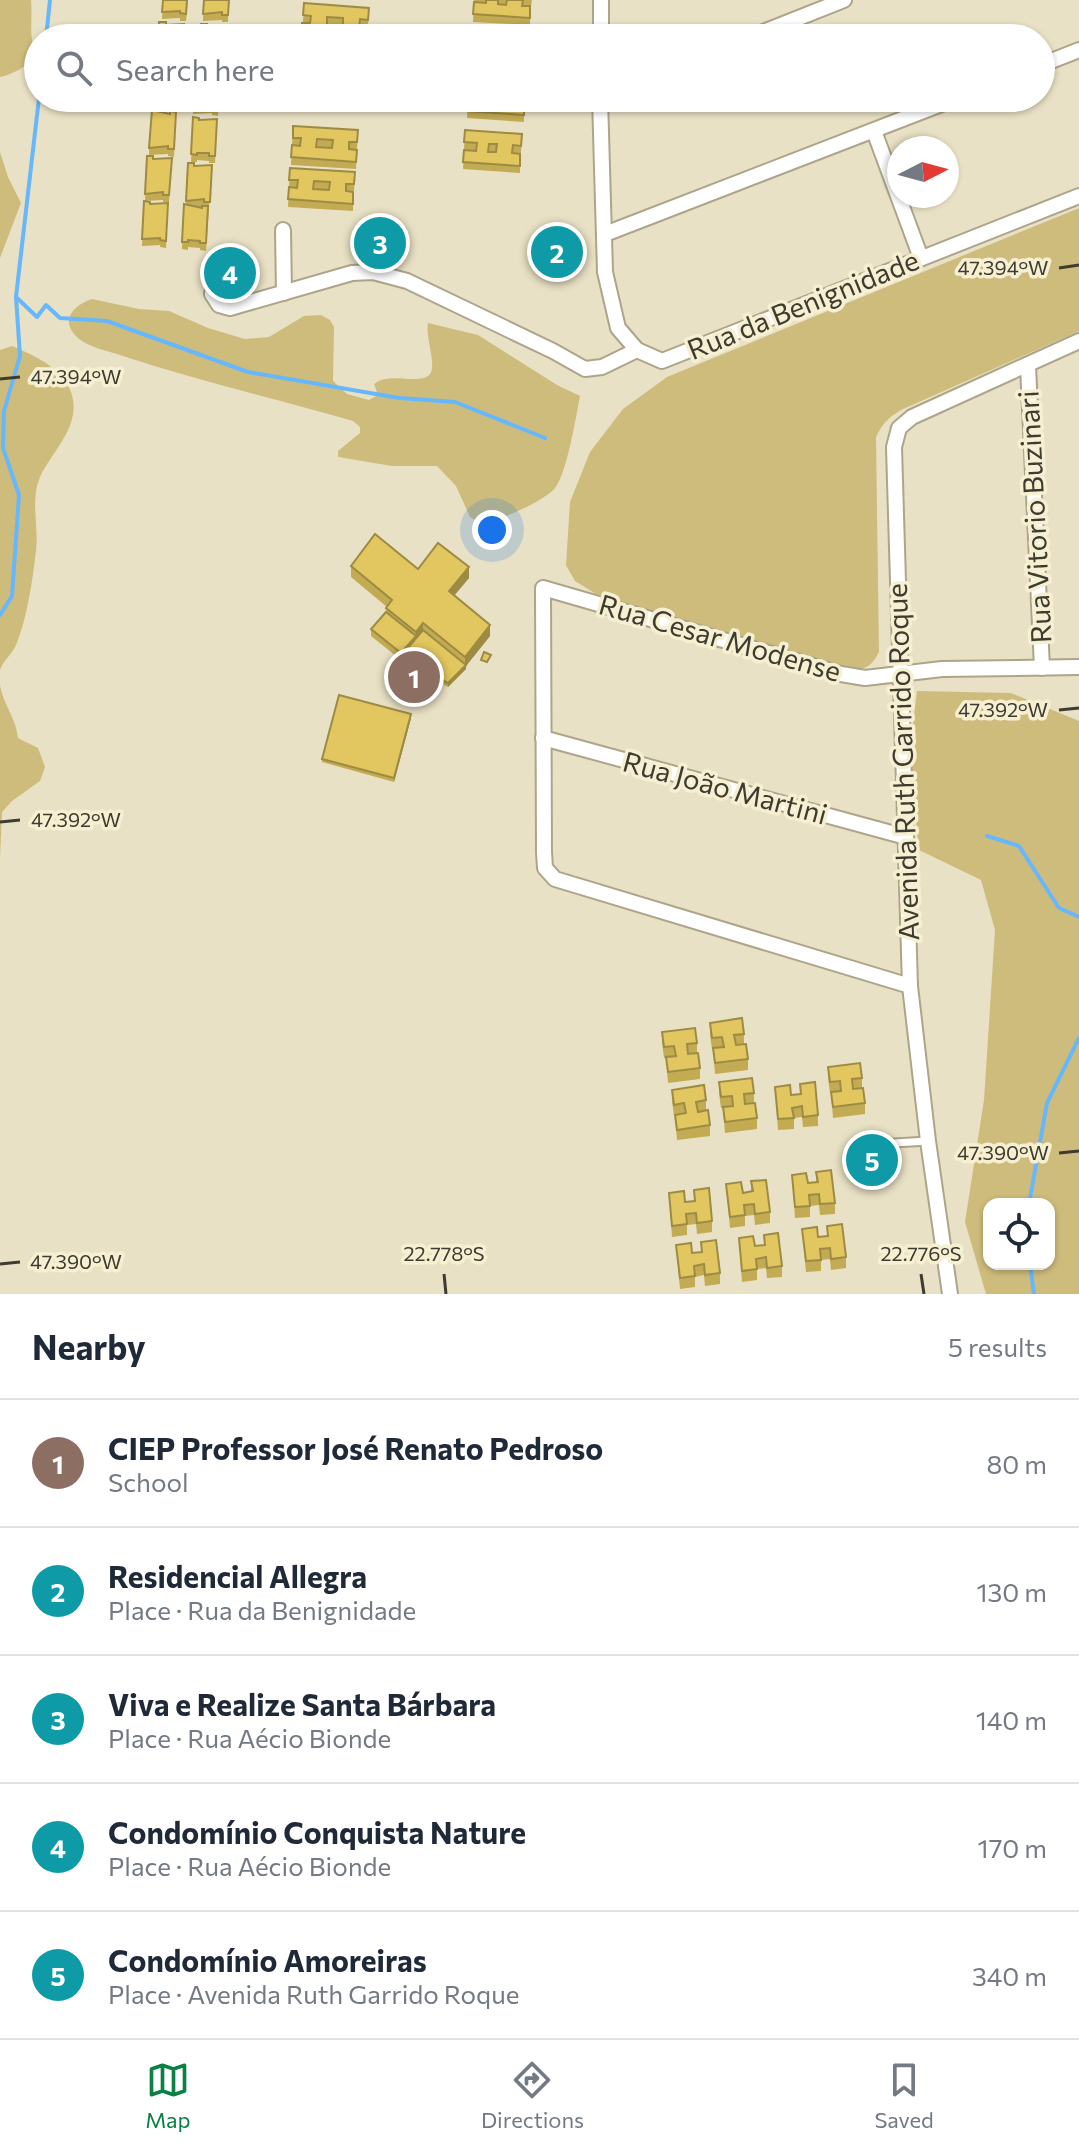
<!DOCTYPE html>
<meta charset="utf-8">
<style>
body{margin:0;font-family:Commissioner,sans-serif;background:#f2f2f3;color:#1f2937}
.controls{position:absolute;right:24px;bottom:24px;display:grid;overflow:hidden;border-radius:16px;box-shadow:0 2px 6px #0004}
.controls button{width:72px;height:72px;display:grid;place-items:center;padding:0;border:0;border-bottom:2px solid #e0e1e3;background:#fff;color:#1f2937;font:40px sans-serif}
.compass{position:absolute;left:887px;top:136px;width:72px;height:72px;border-radius:50%;background:#fff;box-shadow:0 2px 6px #0004;rotate:84deg}
.you{position:absolute;left:492px;top:530px;width:28px;height:28px;margin:-20px;border:6px solid #fff;border-radius:50%;background:#1a73e8;box-shadow:0 0 0 12px #1a73e833}
.badge{display:grid;place-items:center;width:52px;height:52px;border-radius:50%;background:#0b8043;color:#fff;font-size:26px;font-weight:700}
.pin{position:absolute;translate:-50% -50%;border:4px solid #fff;box-shadow:0 2px 8px #0006}
.list{margin:0;padding:0;list-style:none}
h2{display:flex;justify-content:space-between;align-items:center;height:104px;margin:0;padding:0 32px;font-size:34px}
h2 small{font-size:26px;font-weight:400;color:#747a83}
.list li{display:grid;grid-template-columns:52px 1fr auto;gap:24px;align-items:center;box-sizing:border-box;height:128px;padding:0 32px;border-top:2px solid #e0e1e3}
.list b{display:block;font-size:30px;white-space:nowrap}
.list p{margin:0;font-size:26px;white-space:nowrap;color:#747a83}
.list em{font-size:26px;font-style:normal;color:#747a83}
.icon{flex:none;width:44px;height:44px;fill:none;stroke:currentColor;stroke-width:2;stroke-linecap:round;stroke-linejoin:round}
.map{position:relative;flex:none;width:1079px;height:1294px;overflow:hidden}
.search{position:absolute;background:#fff;box-shadow:0 2px 6px #0004;left:24px;right:24px;top:24px;height:88px;display:flex;align-items:center;gap:20px;box-sizing:border-box;padding:0 28px;border-radius:44px;color:#747a83;font-size:30px}
.sheet{height:744px;background:#fff}
nav{display:flex;justify-content:space-around;align-items:center;box-sizing:border-box;height:112px;border-top:2px solid #e0e1e3;background:#fff;font-size:22px;color:#747a83}
nav a{display:grid;justify-items:center;gap:4px}
nav .on{color:#0b8043}
.map>svg:first-child{display:block}
</style>
<div class="map">
<svg width="1079" height="1294" viewBox="0 0 1079 1294">
<rect width="100%" height="100%" fill="#e9e1c5"/>
<!-- green -->
<g fill="#cebc7c" fill-rule="evenodd">
<path d="M0 0H31C33 19 28 37 36 54 28 66 14 74 0 77Z"/>
<path d="M0 152 8 177 21 203 0 258Z"/>
<path d="M1079 208V331L901 410C889 417 882 424 876 437L879 652C873 665 865 670 852 670L596 594 575 581 566 565 570 502 590 452 623 409 667 377Z"/>
<path d="M92 299 139 309 169 311 208 328 245 339 269 337 304 316 321 315 330 320 334 327 333 381 347 394 369 400 378 395 374 384C391 371 420 386 430 374 437 365 425 337 428 323L478 335 557 385 580 396C576 417 567 473 555 488 543 502 500 520 482 524L470 517 456 486 437 466H392L338 457V451L360 433V427L353 421C276 399 199 381 123 356 110 351 89 348 78 338 59 321 73 305 92 299Z"/>
<path d="M12 346C37 357 68 370 73 400 78 429 51 453 40 477 30 500 39 526 36 550 33 578 27 619 16 645 12 654 3 661 0 670V350Z"/>
<path d="M0 684C2 703 16 717 18 738L38 748 45 767 40 781 12 801 2 812 0 859Z"/>
<path d="M917 691 1011 693 1079 721V1294H986L965 1222 984 1100 995 930 981 880 919 850 909 755ZM989 1204H1049V1264H989Z"/>
</g>
<g fill="none" stroke-linecap="round" stroke-linejoin="round">
<!-- stream -->
<g stroke="#67b7fc" stroke-width="4">
<path d="M46 38 50 0"/>
<path d="M16 297 37 317 46 305 60 318 107 321 248 372 399 398 455 402 545 438"/>
<path d="M0 615 12 596 19 495 3 448 4 411 20 356 16 297 39 98"/>
<path d="M987 836 1019 846 1059 908 1079 917"/>
<path d="M1029 1204 1047 1103 1079 1038"/>
<path d="M1030 1264 1034 1294"/>
</g>
<defs>
<path id="lane" d="M877 1144 928 1141"/>
<g id="street">
<path d="M601 38V0"/>
<path d="M748 38 844 0"/>
<path d="M1041 65 1079 50"/>
<path d="M600 98 605 272 618 328 637 350 662 361 1079 196"/>
<path d="M874 131 921 258"/>
<path d="M283 230 284 293"/>
<path d="M605 234 957 98"/>
<path d="M218 269 212 294 219 305 230 308 352 273 373 272 407 281 553 351 585 369 602 367 637 350"/>
<path d="M1028 366 1042 668"/>
<path d="M543 738 906 837"/>
<path d="M910 986 555 879 545 868 544 852 543 588 841 674 865 678 942 669 1079 667"/>
<path d="M950 1294 928 1141 910 986 894 447 899 428 912 417 1079 341"/>
</g>
</defs>
<!-- lane casing -->
<use href="#lane" stroke="#aca58a" stroke-width="11"/>
<!-- street casing -->
<use href="#street" stroke="#aca58a" stroke-width="18"/>
<!-- lane -->
<use href="#lane" stroke="#fff" stroke-width="7"/>
<!-- street -->
<use href="#street" stroke="#fff" stroke-width="14"/>
</g>
<!-- wall -->
<g fill="#c2ab53">
<path d="M163 0H188L186 21H180V18L162 19Z"/>
<path d="M204 0H229L228 22H222V20L203 21Z"/>
<path d="M474 0H532L531 6H523H530V25L473 22 474 2 486 3 474 2Z"/>
<path d="M304 3 369 8 368 27H360L367 38H302Z"/>
<path d="M154 98H179L178 112 172 111V109L160 108V110H154Z"/>
<path d="M194 98H219L218 116 212 115V113L193 114Z"/>
<path d="M468 98H525V103L517 102 524 103V122L467 118 468 99 480 100Z"/>
<path d="M176 112 174 157 168 156V154L149 155V148L170 114Z"/>
<path d="M193 117 199 120 217 119 215 163H209V161L197 160V162H191Z"/>
<path d="M293 126 358 130 357 149H349L357 150 356 169 291 165Z"/>
<path d="M465 130 522 134 521 153H513L520 154V173L463 169Z"/>
<path d="M147 156 153 159 172 158 169 202H163V200L145 201Z"/>
<path d="M188 163 194 166 212 165 206 251 200 250V248L188 247V250L182 249 184 204 186 205Z"/>
<path d="M290 168 355 172 354 191H346L353 192V211L288 207Z"/>
<path d="M144 201 150 204 168 203 166 248 160 247V245L142 246Z"/>
<path d="M373 226 387 227 386 253 372 252Z"/>
<path d="M554 242H561L560 260 553 259Z"/>
<path d="M227 262H234L233 281H226Z"/>
<path d="M351 566 418 569 469 578 454 595 490 636 466 666V669L448 687 401 660 371 636V629L386 612 387 607 351 577Z"/>
<path d="M411 718 394 782 322 762V759Z"/>
<path d="M710 1023 744 1034V1044L748 1059V1070L715 1074 713 1049H712L710 1034Z"/>
<path d="M662 1032 697 1043V1053L700 1068V1079L668 1083 666 1058H664L662 1043Z"/>
<path d="M828 1067 862 1078V1088L865 1103V1114L833 1118 831 1093H830L828 1078Z"/>
<path d="M719 1082 754 1093V1103L757 1118V1129L725 1133 723 1108H721L719 1093Z"/>
<path d="M800 1084 818 1115V1126L803 1127 802 1117 794 1118V1129L778 1130 775 1087 791 1095 800 1094Z"/>
<path d="M672 1090 706 1100V1110L710 1125V1136L677 1140 675 1115 674 1116 672 1101Z"/>
<path d="M877 1148 879 1167 867 1169 865 1150Z"/>
<path d="M816 1172 835 1203V1214L820 1215 819 1205 810 1206V1217L795 1218 792 1175 808 1183 816 1182Z"/>
<path d="M751 1181 770 1212V1223L755 1225 754 1215 745 1216V1226L730 1228 726 1184 743 1193 751 1192Z"/>
<path d="M694 1190 712 1221V1232L697 1234 696 1224 687 1225V1235L672 1237 669 1193 685 1202 694 1201Z"/>
<path d="M827 1226 846 1257V1268L831 1270 830 1259 821 1260V1271L806 1272 802 1229 818 1237 827 1236Z"/>
<path d="M764 1235 782 1266V1277L767 1278 766 1268 757 1269V1280L742 1282 739 1238 755 1246 764 1245Z"/>
<path d="M701 1242 720 1273V1284L705 1286 704 1275 695 1277V1287L680 1289 676 1245 692 1253 701 1252Z"/>
</g>
<!-- shaded-wall -->
<g fill="#9e8b43">
<path d="M469 567V578L449 602V591Z"/>
<path d="M423 623V634L401 656V653L416 636V632Z"/>
<path d="M490 625V636L466 666V669L448 687V683L465 666V657Z"/>
<path d="M411 714V718L394 782V778Z"/>
</g>
<!-- building -->
<g fill="#e2c760" stroke="#9e8b43" stroke-width="2" fill-rule="evenodd">
<path d="M163 0H187L186 14 180 13V11L162 12Z"/>
<path d="M204 0H229L228 15H222V12L203 14Z"/>
<path d="M486 0H498V4L506 5 507 0H523L522 6H530V18L473 14 474 2 486 3Z"/>
<path d="M304 3 369 8 368 20 360 19 359 27H367L366 38 302 35V23H310L311 16 303 15ZM327 17 343 18V26L327 25Z"/>
<path d="M159 22H166V25L184 24 183 38H158Z"/>
<path d="M201 24H207V27L225 25V38H200Z"/>
<path d="M472 31 529 35V38H472Z"/>
<path d="M154 98H179L178 104H172V102L160 101V103H154Z"/>
<path d="M194 98H218V108H212V106L193 107Z"/>
<path d="M480 98H492V101L500 102V98H516V103H524V115L467 111 468 99 480 100Z"/>
<path d="M152 110 170 114V111L176 112 174 149H168V146L149 148Z"/>
<path d="M193 117 199 118V120L217 119 215 156H209V153H197V155L191 154Z"/>
<path d="M293 126 358 130 357 142H349V149L357 150 356 162 291 157 292 145 300 146 301 138H293ZM317 139 333 140 332 148 316 147Z"/>
<path d="M465 130 522 134 521 146 513 145 512 153 520 154V166L463 162 464 150 476 151 477 143 464 142ZM489 144H497L496 152H488Z"/>
<path d="M147 156H153V159L172 158 169 195H163V192L145 194Z"/>
<path d="M188 163H194V166L212 165 210 202H204V199L186 201Z"/>
<path d="M290 168 355 172 354 184H346V191L353 192V204L288 199 289 187 297 188 298 180H289ZM314 181 330 182 329 190 313 189Z"/>
<path d="M144 201 150 202V204L168 203 166 241 160 240V238L142 239Z"/>
<path d="M184 204 202 208V206H208L206 243H200V241L188 240V242H182Z"/>
<path d="M373 226 387 227 386 246 372 245Z"/>
<path d="M554 242H561L560 256H553Z"/>
<path d="M227 262H234L233 277H226Z"/>
<path d="M375 534 418 569 438 543 469 567 449 591 490 625 465 657 423 623 416 632 386 608 392 600 351 566Z"/>
<path d="M386 612 416 636 401 653 371 629Z"/>
<path d="M423 630 466 665 448 683 401 656Z"/>
<path d="M484 652 491 655 487 662 481 660Z"/>
<path d="M339 695 411 714 394 778 322 759Z"/>
<path d="M742 1018 744 1034 734 1035 736 1045 746 1044 748 1059 715 1063 713 1048 724 1047 722 1037 712 1038 710 1023Z"/>
<path d="M695 1028 697 1043 687 1044 688 1054 698 1053 700 1068 668 1072 666 1057 676 1056 674 1046 664 1047 662 1032Z"/>
<path d="M860 1063 862 1078 852 1079 853 1089 863 1088 865 1103 833 1107 831 1092 841 1091 840 1081 830 1082 828 1067Z"/>
<path d="M752 1078 754 1093 744 1094 745 1104 755 1103 757 1118 725 1122 723 1107 733 1106 732 1096 721 1097 719 1082Z"/>
<path d="M815 1082 818 1115 803 1117 802 1106 792 1108 794 1118 778 1119 775 1087 790 1085 791 1095 801 1094 800 1084Z"/>
<path d="M704 1085 706 1100 696 1102 698 1112 708 1110 710 1125 677 1130 675 1115 686 1113 684 1103 674 1105 672 1090Z"/>
<path d="M877 1148 879 1163 867 1165 865 1150Z"/>
<path d="M831 1170 835 1203 820 1204 819 1194 809 1195 810 1206 795 1207 792 1175 806 1173 808 1183 818 1182 816 1172Z"/>
<path d="M766 1180 770 1212 755 1214 754 1204 744 1205 745 1215 730 1217 726 1184 741 1182 743 1193 753 1191 751 1181Z"/>
<path d="M709 1188 712 1221 697 1223 696 1213 686 1214 687 1224 672 1226 669 1193 684 1191 685 1202 695 1201 694 1190Z"/>
<path d="M842 1224 846 1257 831 1259 830 1248 820 1249 821 1260 806 1261 802 1229 817 1227 818 1237 828 1236 827 1226Z"/>
<path d="M778 1233 782 1266 767 1268 766 1257 756 1259 757 1269 742 1271 739 1238 753 1236 755 1246 765 1245 764 1235Z"/>
<path d="M716 1240 720 1273 705 1275 704 1264 694 1266 695 1276 680 1278 676 1245 691 1243 692 1253 702 1252 701 1242Z"/>
</g>
<!-- ticks -->
<path fill="none" stroke="#3e3b30" stroke-width="3" d="M1059 268 1079 265M0 379 20 377M1059 710 1079 708M0 822 20 820M1059 1153 1079 1151M0 1264 20 1262M444 1274 446 1294M921 1274 924 1294"/>
<g text-anchor="middle" stroke-width="7" stroke-linejoin="round" paint-order="stroke">
<!-- street labels -->
<g font-size="28" fill="#3e3b30" stroke="#f6efd2">
<text transform="translate(803 305) rotate(-22)" y="10">Rua da Benignidade</text>
<text transform="translate(1035 517) rotate(-93)" y="10">Rua Vitorio Buzinari</text>
<text transform="translate(720 638) rotate(16)" y="10">Rua Cesar Modense</text>
<text transform="translate(903 762) rotate(-92)" y="10">Avenida Ruth Garrido Roque</text>
<text transform="translate(725 788) rotate(15)" y="10">Rua João Martini</text>
</g>
</g>
<g font-size="20" text-anchor="middle" fill="#3e3b30" stroke="#f6efd2" stroke-width="7" stroke-linejoin="round" paint-order="stroke">
<text x="1003" y="275">47.394°W</text>
<text x="76" y="384">47.394°W</text>
<text x="1003" y="717">47.392°W</text>
<text x="76" y="827">47.392°W</text>
<text x="1003" y="1160">47.390°W</text>
<text x="444" y="1261">22.778°S</text>
<text x="921" y="1261">22.776°S</text>
<text x="76" y="1269">47.390°W</text>
</g>
</svg>
<div class="controls">
<button><svg class="icon" aria-label="locate" viewBox="0 0 24 24"><circle cx="12" cy="12" r="6"/><path d="M12 2v4M12 18v4M2 12h4M18 12h4"/></svg></button>
</div>
<svg class="compass" viewBox="-18 -18 36 36"><path d="M0-13l5 13h-10z" fill="#e53935"/><path d="M0 13l5-13h-10z" fill="#747a83"/></svg>
<div class="you"></div>
<div class="pin badge" style="left:414px;top:677px;background:#8d6e63">1</div>
<div class="pin badge" style="left:557px;top:252px;background:#0f9aa8">2</div>
<div class="pin badge" style="left:380px;top:243px;background:#0f9aa8">3</div>
<div class="pin badge" style="left:230px;top:273px;background:#0f9aa8">4</div>
<div class="pin badge" style="left:872px;top:1160px;background:#0f9aa8">5</div>
<div class="search"><svg class="icon" aria-label="search" viewBox="0 0 24 24"><circle cx="10" cy="10" r="6"/><path d="M15 15l6 6"/></svg>Search here</div>
</div>
<section class="sheet">
<h2>Nearby<small>5 results</small></h2>
<ul class="list">
<li><span class="badge" style="background:#8d6e63">1</span><div><b>CIEP Professor José Renato Pedroso</b><p>School</p></div><em>80 m</em></li>
<li><span class="badge" style="background:#0f9aa8">2</span><div><b>Residencial Allegra</b><p>Place · Rua da Benignidade</p></div><em>130 m</em></li>
<li><span class="badge" style="background:#0f9aa8">3</span><div><b>Viva e Realize Santa Bárbara</b><p>Place · Rua Aécio Bionde</p></div><em>140 m</em></li>
<li><span class="badge" style="background:#0f9aa8">4</span><div><b>Condomínio Conquista Nature</b><p>Place · Rua Aécio Bionde</p></div><em>170 m</em></li>
<li><span class="badge" style="background:#0f9aa8">5</span><div><b>Condomínio Amoreiras</b><p>Place · Avenida Ruth Garrido Roque</p></div><em>340 m</em></li>
</ul>
</section>
<nav>
<a class="on"><svg class="icon" aria-label="map" viewBox="0 0 24 24"><path d="M3 6l6-2 6 2 6-2v14l-6 2-6-2-6 2zM9 4v14M15 6v14"/></svg>Map</a>
<a><svg class="icon" aria-label="directions" viewBox="0 0 24 24"><path d="M12 3l9 9-9 9-9-9zM9 14v-3h6M13 9l2 2-2 2"/></svg>Directions</a>
<a><svg class="icon" aria-label="saved" viewBox="0 0 24 24"><path d="M7 4h10v16l-5-4-5 4z"/></svg>Saved</a>
</nav>
